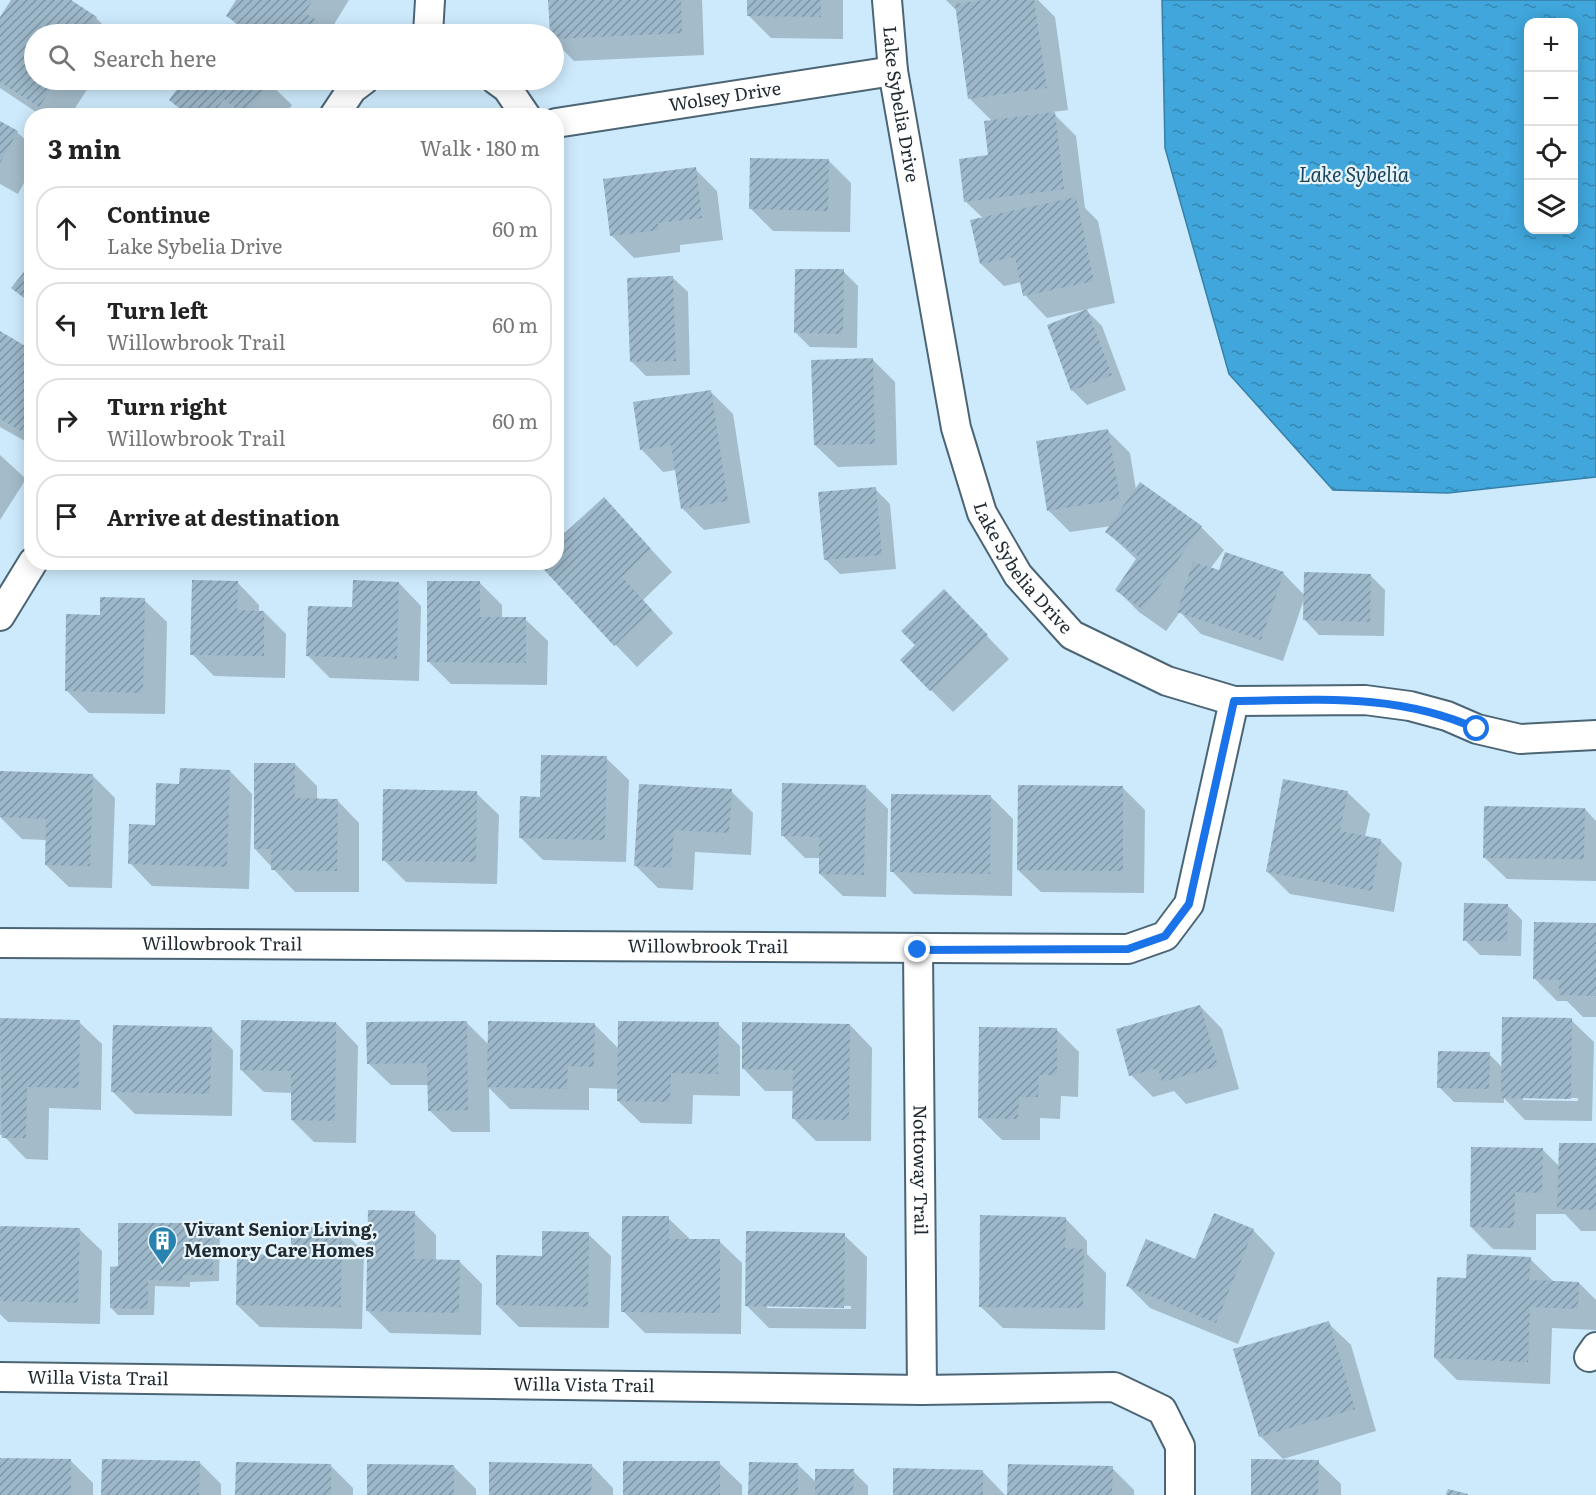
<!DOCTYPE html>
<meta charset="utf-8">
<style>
body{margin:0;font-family:Literata,serif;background:#f6f6f6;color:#222}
.controls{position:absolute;right:18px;top:18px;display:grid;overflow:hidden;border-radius:12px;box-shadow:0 3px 15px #0003}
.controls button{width:54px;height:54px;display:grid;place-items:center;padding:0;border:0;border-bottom:2px solid #e0e0e0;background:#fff;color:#222;font:30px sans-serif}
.stop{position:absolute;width:18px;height:18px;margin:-14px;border:4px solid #1a73e8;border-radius:50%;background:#fff}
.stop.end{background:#1a73e8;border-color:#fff;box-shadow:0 2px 6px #0008}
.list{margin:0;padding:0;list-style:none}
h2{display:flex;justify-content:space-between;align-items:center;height:78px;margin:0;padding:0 24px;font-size:26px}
h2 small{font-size:20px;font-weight:400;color:#767676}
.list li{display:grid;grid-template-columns:39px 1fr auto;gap:18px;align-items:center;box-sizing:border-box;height:84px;margin:0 12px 12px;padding:0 12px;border:2px solid #e0e0e0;border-radius:24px}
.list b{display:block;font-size:22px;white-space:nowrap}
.list p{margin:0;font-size:20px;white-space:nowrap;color:#767676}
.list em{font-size:20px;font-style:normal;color:#767676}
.icon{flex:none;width:33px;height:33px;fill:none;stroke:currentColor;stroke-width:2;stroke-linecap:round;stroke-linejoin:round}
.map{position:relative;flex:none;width:1596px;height:1495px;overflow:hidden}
.search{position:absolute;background:#fff;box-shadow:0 3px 15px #0003;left:24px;top:24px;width:540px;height:66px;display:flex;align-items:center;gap:15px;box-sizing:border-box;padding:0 21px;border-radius:33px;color:#767676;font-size:22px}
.panel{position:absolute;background:#fff;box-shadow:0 3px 15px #0003;left:24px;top:108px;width:540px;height:462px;border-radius:24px}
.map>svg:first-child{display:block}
</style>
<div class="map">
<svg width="1596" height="1495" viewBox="0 0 1596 1495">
<defs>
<pattern id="water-ripples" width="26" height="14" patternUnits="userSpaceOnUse" patternTransform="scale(1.5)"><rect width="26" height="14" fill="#40a6db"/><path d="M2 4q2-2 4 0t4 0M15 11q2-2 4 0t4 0" fill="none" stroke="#3587b2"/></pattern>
<pattern id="building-hatch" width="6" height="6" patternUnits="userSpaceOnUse" patternTransform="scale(1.5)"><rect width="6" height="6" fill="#9db8ca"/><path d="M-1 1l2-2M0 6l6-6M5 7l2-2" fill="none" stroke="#7f96a4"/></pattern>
</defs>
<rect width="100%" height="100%" fill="#cdeafc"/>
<!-- water -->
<path fill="url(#water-ripples)" stroke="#3680a8" stroke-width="1.5" fill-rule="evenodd" d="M1162 0H1596V477L1448 493 1333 490 1229 374 1165 148ZM1528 22H1574V230H1528Z"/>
<!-- shadow -->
<g fill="#0003" fill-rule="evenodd">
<path d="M13 0H68L96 18 112 34H34V80H93L70 116H42L0 88V20Z"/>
<path d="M238 0H349L328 34H246L228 16Z"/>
<path d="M550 0H702L704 55 574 61 554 41Z"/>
<path d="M748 0H843V39L771 38 748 15Z"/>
<path d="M946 0H1038L1055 17 1068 110 1052 112 1076 136 1085 208 1098 221 1115 303 1047 318 1025 295 1022 282 1004 286 981 264 983 218 965 201 990 157 992 121 969 98 957 11Z"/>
<path d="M186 80H266L292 105 283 116H187L171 99Z"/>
<path d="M0 122 17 132 32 146V168L18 194 0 184Z"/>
<path d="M829 161 851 183 850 232 773 231 751 209Z"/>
<path d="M695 169 717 191 723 240 680 245V252L634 258 611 235Z"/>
<path d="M843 271 858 286 857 348 810 347 795 332Z"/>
<path d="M673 278 688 292 690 375 646 376 631 361Z"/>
<path d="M1087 311 1102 326 1126 390 1087 405 1072 390Z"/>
<path d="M0 333 32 351V445L0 427Z"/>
<path d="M873 360 895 382 897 465 838 467 815 445Z"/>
<path d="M711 392 733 414 750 523 704 530 682 508 676 470 663 472 641 449Z"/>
<path d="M1108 431 1130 453 1136 490 1141 484 1201 527 1224 550 1210 569 1220 572 1283 573 1305 596 1370 575 1385 590 1384 636 1319 635 1305 620 1304 599 1283 661 1201 634 1180 612 1166 631 1139 612 1117 590 1137 560 1107 532 1111 526 1070 532 1048 510Z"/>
<path d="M0 455 26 479 0 520Z"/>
<path d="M875 489 890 504 896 569 840 574 825 559Z"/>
<path d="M626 522 672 572 643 600 673 633 637 667 615 644 556 562Z"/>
<path d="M237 582 259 605V612H264L286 634 285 678 214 676 192 654Z"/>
<path d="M479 582 502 605V619H525L548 641 547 685 451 684 428 661Z"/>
<path d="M399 583 421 606 419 681 330 678 308 656 354 609Z"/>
<path d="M144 600 167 622 165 714 89 713 67 691 101 616Z"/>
<path d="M966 614 1009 659 953 712 931 690Z"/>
<path d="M606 758 629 780 626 862 543 860 521 838 541 798Z"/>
<path d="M295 764 317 786V800H337L359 823V892H295L255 849Z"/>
<path d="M230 771 252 794 249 889 152 886 130 863 156 827 181 785Z"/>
<path d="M1 773 92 775 115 798 112 888 69 887 46 865 47 840 22 839 0 817Z"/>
<path d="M640 785 731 791 753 813 751 855 695 852 693 890 658 888 635 865Z"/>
<path d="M865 786 888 809 886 897 843 896 820 874 821 858H805L783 836Z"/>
<path d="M1122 787 1145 810 1144 893 1041 892 1018 870Z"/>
<path d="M1347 792 1370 814 1365 837 1380 840 1402 863 1394 912 1290 894 1268 872Z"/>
<path d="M476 793 499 815 497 884 406 882 384 860Z"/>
<path d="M991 797 1013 819 1012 896 914 894 892 871Z"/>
<path d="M1585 809 1596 821V881L1507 879 1484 857Z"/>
<path d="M1507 905 1522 920 1521 956 1480 955 1465 940Z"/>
<path d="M1596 924V1017H1583L1567 1001H1557L1535 979Z"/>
<path d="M1200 1006 1222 1029 1239 1089 1186 1104 1174 1091 1153 1097 1131 1075Z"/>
<path d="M0 1020 79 1022 102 1044 101 1110 49 1108 48 1160 26 1159 3 1135H0Z"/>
<path d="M1571 1020 1594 1042 1592 1121 1525 1120 1504 1098V1103L1454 1102 1439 1087 1489 1054 1503 1068ZM1523 1097 1578 1098V1101L1523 1100Z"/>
<path d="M466 1022 489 1045 594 1024 619 1049 718 1024 740 1046V1096L693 1095 692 1124 641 1123 618 1101 619 1089 589 1088V1110L510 1109 489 1088 490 1132H452L429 1110V1085H391L368 1063Z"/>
<path d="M336 1023 358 1046 356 1143 314 1142 292 1120 293 1093 264 1092 241 1070Z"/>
<path d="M850 1025 872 1048 871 1141H816L794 1119V1091H765L743 1068Z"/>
<path d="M211 1028 233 1050 232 1116 135 1114 113 1092Z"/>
<path d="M1057 1030 1079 1052 1078 1097 1061 1096 1060 1119 1040 1118V1140H1002L979 1117Z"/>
<path d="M1596 1145V1231H1581L1565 1214H1536V1250L1493 1249 1471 1227 1542 1149 1560 1167Z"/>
<path d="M414 1213 436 1235V1261L460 1262 482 1284 481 1335 390 1333 368 1311Z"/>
<path d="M668 1218 691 1240 719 1241 742 1263 741 1334 645 1333 623 1311Z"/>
<path d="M1065 1218 1087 1241V1254L1106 1273 1105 1330 1003 1328 980 1306Z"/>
<path d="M213 1225 220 1232 219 1281 190 1282V1287L155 1286 154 1315H118L111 1308 119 1267Z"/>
<path d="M0 1227 79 1229 102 1251 100 1324 8 1322 0 1314Z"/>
<path d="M341 1229 364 1252 362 1329 260 1327 237 1305 292 1256Z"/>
<path d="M1253 1230 1275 1253 1238 1344 1150 1308 1128 1286 1196 1261Z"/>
<path d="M588 1234 611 1256 609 1328 519 1327 497 1305 543 1257Z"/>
<path d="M844 1235 867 1257 866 1329 769 1328 746 1305ZM767 1305 851 1306V1309L767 1308Z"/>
<path d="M1530 1259 1553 1281 1579 1283 1596 1300V1330L1552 1328 1550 1384 1457 1380 1435 1358Z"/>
<path d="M1328 1323 1351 1345 1376 1431 1283 1459 1260 1436Z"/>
<path d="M0 1460 71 1461 93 1483V1495H0Z"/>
<path d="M199 1462 221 1484V1495H102Z"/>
<path d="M1318 1462 1341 1484V1495H1252Z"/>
<path d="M719 1463 742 1485V1495H625Z"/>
<path d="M797 1464 817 1483 853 1471 868 1486V1495H750Z"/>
<path d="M330 1465 353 1488V1495H237Z"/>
<path d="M591 1465 613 1488V1495H490Z"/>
<path d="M454 1467 476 1489V1495H368Z"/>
<path d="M1112 1468 1134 1490V1495H1009Z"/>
<path d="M982 1471 1005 1495H894Z"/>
</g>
<!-- building -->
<g fill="url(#building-hatch)">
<path d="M11 0H71L97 17 85 34H34V80H57L39 107 0 82V17Z"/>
<path d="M236 0H313L305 13 315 19 305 34H254L226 16Z"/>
<path d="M548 0H681L682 33 554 39V34H550Z"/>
<path d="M747 0H821V17L747 16Z"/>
<path d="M984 0H1034L1047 88 968 99 955 4Z"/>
<path d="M184 80H268L271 81 244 115 224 99 211 116H189L169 100Z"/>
<path d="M1055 112 1064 189 964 202 959 159 988 155 984 121Z"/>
<path d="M0 121 18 131 0 163Z"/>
<path d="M750 158 829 159 828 211 749 209Z"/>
<path d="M696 167 702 218 658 223 659 230 610 236 603 179Z"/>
<path d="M1076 197 1094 281 1023 296 1015 257 980 264 970 220Z"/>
<path d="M32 262V304L11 288Z"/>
<path d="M795 269H844L843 334 794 333Z"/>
<path d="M673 276 676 361 630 362 627 278Z"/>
<path d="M1087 309 1112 375 1071 391 1047 325Z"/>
<path d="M0 331 32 350V413L21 431 0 419Z"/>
<path d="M873 358 875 444 814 445 811 360Z"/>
<path d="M711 390 728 501 681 509 671 445 640 450 633 402Z"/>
<path d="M1108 429 1120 499 1047 511 1036 441Z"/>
<path d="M1140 482 1202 526 1143 610 1115 590 1138 556 1105 532Z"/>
<path d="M876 487 882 555 824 560 818 492Z"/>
<path d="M604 497 651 549 622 577 652 610 614 646 537 562H556V541Z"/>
<path d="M1225 552 1284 572 1261 640 1177 612 1193 562 1219 570Z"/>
<path d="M1304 572 1371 574 1370 622 1303 620Z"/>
<path d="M192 580 238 581 237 610 264 611V656L190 655Z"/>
<path d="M353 580 399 582 397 659 306 656 308 606 352 607Z"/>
<path d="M427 581H480V617H526V663L427 662Z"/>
<path d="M944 589 988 635 930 691 900 660 915 645 901 631Z"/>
<path d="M100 597 145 598 143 693 65 691 66 614 100 615Z"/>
<path d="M541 755 607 756 605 840 519 838 520 796 540 797Z"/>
<path d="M254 763H295V798L338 799 337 871 271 870V849H254Z"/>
<path d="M180 768 230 770 227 867 128 864 129 824 155 825 156 783 179 784Z"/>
<path d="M0 771 93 774 90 866 45 865 46 819 0 817Z"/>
<path d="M1283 779 1348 791 1340 831 1381 839 1372 891 1266 872Z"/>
<path d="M782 783 866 785 864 875 819 874V837L781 836Z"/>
<path d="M639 784 732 789 729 833 674 830 671 868 634 866Z"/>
<path d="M1018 785 1123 786V871L1017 870Z"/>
<path d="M383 789 477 791 476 862 382 861Z"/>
<path d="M891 794 991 795 990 874 890 872Z"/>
<path d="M1484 806 1585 808 1584 859 1483 858Z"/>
<path d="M1464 903 1508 904 1507 941H1463Z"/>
<path d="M1534 922 1596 923V996L1559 995V980L1533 979Z"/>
<path d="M1200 1005 1218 1066 1162 1082 1158 1068 1129 1076 1116 1029Z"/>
<path d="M1502 1017 1572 1018 1571 1099 1501 1098Z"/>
<path d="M0 1018 80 1020 79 1088 27 1087 26 1138H2Z"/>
<path d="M241 1020 336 1022 335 1121 291 1120V1071L240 1070Z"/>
<path d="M467 1021 468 1110 428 1111 427 1063 367 1064 366 1022Z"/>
<path d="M488 1021 595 1023 594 1067 568 1066 567 1089 487 1087Z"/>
<path d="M618 1021 719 1022 718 1074 671 1073 670 1102 617 1101Z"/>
<path d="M742 1022 850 1024 849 1120 792 1119 793 1070 742 1069Z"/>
<path d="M113 1025 212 1027 210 1094 111 1092Z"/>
<path d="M979 1027 1057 1028V1075H1039L1038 1097H1019L1018 1119 978 1118Z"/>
<path d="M1438 1051 1490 1052 1489 1089 1437 1088Z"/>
<path d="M1559 1143H1596V1210L1557 1209Z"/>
<path d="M1471 1147 1543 1148 1542 1193 1515 1192 1514 1228 1470 1227Z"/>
<path d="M368 1210 415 1211 414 1259 460 1260 459 1313 366 1311Z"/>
<path d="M1214 1213 1254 1229 1216 1323 1126 1286 1146 1239 1195 1259Z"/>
<path d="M980 1215 1066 1217 1065 1248 1084 1249 1083 1308 979 1307Z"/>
<path d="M622 1216H669V1239H720V1313L621 1312Z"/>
<path d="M118 1223H214L213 1275H183V1281L148 1280V1309L110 1308V1267L118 1266Z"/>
<path d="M0 1226 80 1228 78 1303 0 1301Z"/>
<path d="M291 1227 342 1228 341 1307 236 1305 237 1254 291 1255Z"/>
<path d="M542 1231 589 1232 588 1307 496 1305V1255L542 1256Z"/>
<path d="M746 1231 845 1233 844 1308 745 1306Z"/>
<path d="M1467 1254 1531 1257 1529 1280 1579 1282 1578 1309 1530 1307 1528 1362 1434 1358 1437 1277 1466 1278Z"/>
<path d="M1329 1321 1355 1409 1259 1437 1233 1349Z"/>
<path d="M0 1458 71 1459V1495H0Z"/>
<path d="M102 1459 200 1461 199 1495H101Z"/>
<path d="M1251 1459 1319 1460 1318 1495H1251Z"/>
<rect x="623" y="1461" width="97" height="34"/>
<path d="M236 1462 331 1464V1495H235Z"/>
<path d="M489 1462 592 1464 591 1495H489Z"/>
<path d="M749 1462 798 1463V1495H748Z"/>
<path d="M367 1464 454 1465V1495H367Z"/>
<path d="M1008 1464 1113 1466 1112 1495H1007Z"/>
<path d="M893 1468 983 1470V1495H893Z"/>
<path d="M815 1469H854L853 1495H815Z"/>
<path d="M1448 1489 1468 1494V1495H1446Z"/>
</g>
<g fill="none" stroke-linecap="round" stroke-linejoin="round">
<defs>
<g id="street">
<path id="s1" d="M887 0 893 71 956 428 982 513 1018 575 1072 635 1167 681 1234 701 1365 700 1410 706 1447 716 1477 729 1520 739 1596 735"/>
<path d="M428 34 430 0"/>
<path d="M496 80 507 88 526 116"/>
<path d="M334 116 352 89 364 80"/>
<path id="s2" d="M556 123 893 71"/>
<path d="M0 616 33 562"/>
<path id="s3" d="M0 943 1128 949 1165 936 1189 904 1234 701"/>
<path id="s4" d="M918 950 922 1390"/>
<path d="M1589 1357 1596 1347"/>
<path id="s5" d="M0 1377 922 1390 1114 1387 1162 1410 1180 1446V1495"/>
</g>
</defs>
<!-- street casing -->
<use href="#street" stroke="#4c6575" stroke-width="32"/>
<!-- street -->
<use href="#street" stroke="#fff" stroke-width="28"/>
</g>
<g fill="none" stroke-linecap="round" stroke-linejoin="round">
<!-- route -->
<path stroke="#1a73e8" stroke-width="8" d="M918 950 1128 949 1165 936 1189 904 1234 701C1319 700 1397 693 1477 729"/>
</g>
<!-- icons -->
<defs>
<symbol id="building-pin" viewBox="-11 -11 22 30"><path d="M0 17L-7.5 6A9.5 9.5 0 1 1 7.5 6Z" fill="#2883b1" stroke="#e8f4fb"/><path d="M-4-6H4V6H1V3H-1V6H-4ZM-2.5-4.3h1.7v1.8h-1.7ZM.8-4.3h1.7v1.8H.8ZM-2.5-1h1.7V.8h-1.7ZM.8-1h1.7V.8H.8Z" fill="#fff"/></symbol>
</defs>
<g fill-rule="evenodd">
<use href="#building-pin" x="146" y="1224" width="33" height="45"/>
</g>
<g text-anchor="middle" stroke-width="4.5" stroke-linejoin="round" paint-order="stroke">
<!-- street labels -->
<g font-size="18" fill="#1e2930" stroke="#e8f4fb">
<text dy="6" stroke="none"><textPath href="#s2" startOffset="171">Wolsey Drive</textPath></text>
<text dy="6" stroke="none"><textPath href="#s1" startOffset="105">Lake Sybelia Drive</textPath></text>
<text dy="6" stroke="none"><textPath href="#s1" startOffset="591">Lake Sybelia Drive</textPath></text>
<text dy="6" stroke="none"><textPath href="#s3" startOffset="222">Willowbrook Trail</textPath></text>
<text dy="6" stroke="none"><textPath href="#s3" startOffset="708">Willowbrook Trail</textPath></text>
<text dy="6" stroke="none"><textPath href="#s4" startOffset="220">Nottoway Trail</textPath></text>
<text dy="6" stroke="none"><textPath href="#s5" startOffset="98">Willa Vista Trail</textPath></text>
<text dy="6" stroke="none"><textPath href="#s5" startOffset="584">Willa Vista Trail</textPath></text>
</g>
<!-- poi labels -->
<g font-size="18" font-weight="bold" fill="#1e2930" stroke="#e8f4fb" text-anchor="start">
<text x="184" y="1236">Vivant Senior Living,<tspan x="184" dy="21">Memory Care Homes</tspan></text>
</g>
<!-- water labels -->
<g font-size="20" font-style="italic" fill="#19435a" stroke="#e8f4fb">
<text x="1354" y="182">Lake Sybelia</text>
</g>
</g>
</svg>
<div class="controls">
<button>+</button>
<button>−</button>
<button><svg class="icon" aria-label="locate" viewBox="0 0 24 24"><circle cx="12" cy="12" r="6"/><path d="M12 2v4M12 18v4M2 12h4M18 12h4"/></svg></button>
<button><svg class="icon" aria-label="layers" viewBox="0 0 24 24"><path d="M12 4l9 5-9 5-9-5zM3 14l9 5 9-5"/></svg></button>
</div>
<div class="stop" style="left:1477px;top:729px"></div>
<div class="stop end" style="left:918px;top:950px"></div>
<div class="search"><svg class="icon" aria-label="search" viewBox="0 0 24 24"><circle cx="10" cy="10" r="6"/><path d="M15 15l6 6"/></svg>Search here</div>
<section class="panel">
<h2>3 min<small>Walk · 180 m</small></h2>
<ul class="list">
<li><svg class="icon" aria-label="ahead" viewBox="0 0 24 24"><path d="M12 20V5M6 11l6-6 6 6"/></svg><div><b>Continue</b><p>Lake Sybelia Drive</p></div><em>60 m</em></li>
<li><svg class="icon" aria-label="left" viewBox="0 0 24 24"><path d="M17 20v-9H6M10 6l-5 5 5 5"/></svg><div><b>Turn left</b><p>Willowbrook Trail</p></div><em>60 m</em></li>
<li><svg class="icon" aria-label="right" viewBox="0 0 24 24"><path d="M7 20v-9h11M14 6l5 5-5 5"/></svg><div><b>Turn right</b><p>Willowbrook Trail</p></div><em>60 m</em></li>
<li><svg class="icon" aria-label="arrive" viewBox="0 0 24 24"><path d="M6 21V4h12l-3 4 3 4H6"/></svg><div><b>Arrive at destination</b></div></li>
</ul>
</section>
</div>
